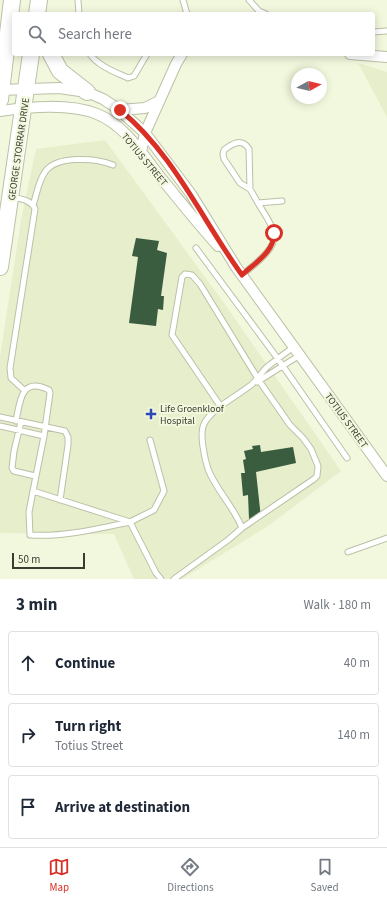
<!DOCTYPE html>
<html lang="en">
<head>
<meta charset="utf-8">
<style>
	body { margin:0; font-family:"Source Sans 3",sans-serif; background:#f6f6f7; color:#1f2937 }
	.compass { position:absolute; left:291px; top:68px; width:36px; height:36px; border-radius:50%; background:#fff; box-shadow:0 2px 10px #0003; rotate:82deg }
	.scale { position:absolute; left:12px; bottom:10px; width:73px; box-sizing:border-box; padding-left:4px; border:2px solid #393c31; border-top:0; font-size:11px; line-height:14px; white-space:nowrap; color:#393c31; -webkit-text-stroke:3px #f1f8dd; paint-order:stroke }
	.stop { position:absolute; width:12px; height:12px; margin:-9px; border:3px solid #d93025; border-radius:50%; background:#fff }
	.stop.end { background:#d93025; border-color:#fff; box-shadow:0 1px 4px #0008 }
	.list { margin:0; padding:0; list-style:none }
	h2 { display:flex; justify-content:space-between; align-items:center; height:52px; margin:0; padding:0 16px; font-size:17px }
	h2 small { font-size:13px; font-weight:400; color:#747a83 }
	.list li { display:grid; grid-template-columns:26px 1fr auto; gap:12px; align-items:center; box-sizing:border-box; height:64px; margin:0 8px 8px; padding:0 8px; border:1px solid #e0e1e3; border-radius:4px }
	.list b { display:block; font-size:15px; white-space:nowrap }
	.list p { margin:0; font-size:13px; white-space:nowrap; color:#747a83 }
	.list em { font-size:13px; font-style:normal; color:#747a83 }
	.icon { flex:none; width:22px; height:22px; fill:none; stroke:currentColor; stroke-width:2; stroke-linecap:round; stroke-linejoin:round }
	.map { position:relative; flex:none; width:387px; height:579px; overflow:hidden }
	.search { position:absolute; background:#fff; box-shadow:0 2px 10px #0003; left:12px; right:12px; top:12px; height:44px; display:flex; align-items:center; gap:10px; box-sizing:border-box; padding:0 14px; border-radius:4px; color:#747a83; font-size:15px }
	.sheet { height:268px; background:#fff }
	nav { display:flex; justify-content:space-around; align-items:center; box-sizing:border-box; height:56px; border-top:1px solid #e0e1e3; background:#fff; font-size:11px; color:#747a83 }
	nav a { display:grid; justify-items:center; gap:2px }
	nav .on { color:#d93025 }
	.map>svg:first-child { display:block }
</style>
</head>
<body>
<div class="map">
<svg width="387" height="579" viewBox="0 0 387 579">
	<rect width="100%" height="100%" fill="#f1f8dd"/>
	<!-- built -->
	<path fill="#e6eecc" d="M 358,63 L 387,72 L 387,117 Z
		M 105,140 L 224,303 L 341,471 L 268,526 L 182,579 L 134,579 L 114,534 L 0,533 L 0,357 L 21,220 L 36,149 Z"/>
	<!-- building -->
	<path fill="#3a5c3f" d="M 136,238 L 159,241 L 157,250 L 167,253 L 161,296 L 164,296 L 163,310 L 158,309 L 156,326 L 129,323 L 138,257 L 132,256 Z
		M 260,445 L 261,452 L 293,447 L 296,463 L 256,472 L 261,518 L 249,519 L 248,495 L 243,496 L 241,473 L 245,473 L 243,460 L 246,459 L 244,451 L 253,449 L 252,446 Z"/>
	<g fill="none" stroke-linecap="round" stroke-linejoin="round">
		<defs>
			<path id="lane" d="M 78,0 L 79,14
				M 183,0 L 187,14
				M 249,0 L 259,11 L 266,14
				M 373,32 L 387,31
				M 90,54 C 98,66 115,72 128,78 L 134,76 L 147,54
				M 250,189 L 249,149 C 242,138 233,143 224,150 L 223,154 L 224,159 L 240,183 L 250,189 L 258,203
				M 12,197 C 20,199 32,200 35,209 L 10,368 L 11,378 L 25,391
				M 33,205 C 37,194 38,182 45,172 C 56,155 96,158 113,165
				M 196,248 L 278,359 L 347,458
				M 242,275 C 252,266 277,249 274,234 C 273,225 263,212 258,203 L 282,201
				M 257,382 L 300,355
				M 221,407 L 172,335 L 182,277 L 185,274 L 192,275 L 200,284 L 260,382 L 290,425 L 303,438 L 311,449 L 318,466 L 317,476 L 314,479 L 242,528
				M 0,417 L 65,431 L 68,437 L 68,445 L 60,500
				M 16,421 C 20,401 21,376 49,390 L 50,393 L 44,436 L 33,491 L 130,522 L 154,510 L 164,491 L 150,440
				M 21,422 L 14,451 L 12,468 L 14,471 L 35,476
				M 0,426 L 44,436
				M 33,491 L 29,512 L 30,535 C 63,537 97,529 130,522 L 156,573 L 161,579
				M 348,552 L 387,538
				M 174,579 L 228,540 L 242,528 C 234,507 216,490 208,469 C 205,460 199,434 204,424 C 211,409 237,396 251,385 C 257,380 261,373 267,367 C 276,360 285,353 294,347"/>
			<path id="street" d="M 350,54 L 387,57
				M 0,90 L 59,88 L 87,92 L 103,99 L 117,108 L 145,133 L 191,194 L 236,267 L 387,476
				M 120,110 L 145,108 L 159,101
				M 0,111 C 30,107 69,103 97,114 C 125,125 143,155 161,178 C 180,201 198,224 218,246
				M 141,152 L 145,133 L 176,64 L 182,54"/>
			<path id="primary" d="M 37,14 L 39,0
				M 51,54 L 60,71 L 87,92
				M 0,100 L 12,0
				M 0,267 L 31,54"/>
		</defs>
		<!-- lane casing -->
		<use href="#lane" stroke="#bac1a7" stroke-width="7"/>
		<!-- street casing -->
		<use href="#street" stroke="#bac1a7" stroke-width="12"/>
		<!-- primary casing -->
		<use href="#primary" stroke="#bac1a7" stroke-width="18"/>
		<!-- lane -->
		<use href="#lane" stroke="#fff" stroke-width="5"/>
		<!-- street -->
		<use href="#street" stroke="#fff" stroke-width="10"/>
		<!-- primary -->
		<use href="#primary" stroke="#fff" stroke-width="16"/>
	</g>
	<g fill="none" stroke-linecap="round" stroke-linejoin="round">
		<!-- route -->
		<path stroke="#d93025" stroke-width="5" d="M 120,110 C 174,154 202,220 242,275 C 255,263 275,251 274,233"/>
	</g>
	<!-- markers -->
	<path fill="#2d47b8" stroke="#f1f8dd" stroke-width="1.5" d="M149 408h4v4h4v4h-4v4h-4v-4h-4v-4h4z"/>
	<g text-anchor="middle" stroke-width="4" stroke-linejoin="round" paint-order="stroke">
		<!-- street labels -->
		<g font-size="10" fill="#393c31" stroke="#f1f8dd">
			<text transform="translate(18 149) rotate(-82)" y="4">GEORGE STORRAR DRIVE</text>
			<text transform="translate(145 159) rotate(50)" y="4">TOTIUS STREET</text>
			<text transform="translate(347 420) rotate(54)" y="4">TOTIUS STREET</text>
		</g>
		<!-- poi labels -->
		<g font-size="10" fill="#393c31" stroke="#f1f8dd" text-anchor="start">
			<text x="160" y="412">Life Groenkloof<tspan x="160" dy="12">Hospital</tspan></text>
		</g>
	</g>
</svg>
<svg class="compass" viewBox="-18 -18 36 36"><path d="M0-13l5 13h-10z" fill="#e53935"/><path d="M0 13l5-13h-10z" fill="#747a83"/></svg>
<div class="scale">50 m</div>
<div class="stop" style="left:274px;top:233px"></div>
<div class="stop end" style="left:120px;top:110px"></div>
<div class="search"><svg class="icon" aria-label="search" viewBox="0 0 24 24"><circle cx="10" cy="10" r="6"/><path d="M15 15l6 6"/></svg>Search here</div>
</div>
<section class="sheet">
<h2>3 min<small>Walk · 180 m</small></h2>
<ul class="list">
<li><svg class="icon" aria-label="ahead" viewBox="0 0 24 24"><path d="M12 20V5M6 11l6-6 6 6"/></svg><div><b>Continue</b></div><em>40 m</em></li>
<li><svg class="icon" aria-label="right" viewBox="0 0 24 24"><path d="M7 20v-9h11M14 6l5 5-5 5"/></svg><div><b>Turn right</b><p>Totius Street</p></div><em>140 m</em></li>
<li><svg class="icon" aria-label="arrive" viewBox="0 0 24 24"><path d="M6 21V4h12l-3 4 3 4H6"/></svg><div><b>Arrive at destination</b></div></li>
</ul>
</section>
<nav>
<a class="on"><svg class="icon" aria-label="map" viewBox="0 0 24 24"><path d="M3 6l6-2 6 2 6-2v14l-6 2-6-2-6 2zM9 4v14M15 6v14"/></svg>Map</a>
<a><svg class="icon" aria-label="directions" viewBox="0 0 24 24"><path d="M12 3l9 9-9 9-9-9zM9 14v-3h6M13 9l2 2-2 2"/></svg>Directions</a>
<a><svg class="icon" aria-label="saved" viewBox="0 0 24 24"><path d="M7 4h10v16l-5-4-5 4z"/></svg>Saved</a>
</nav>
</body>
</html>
